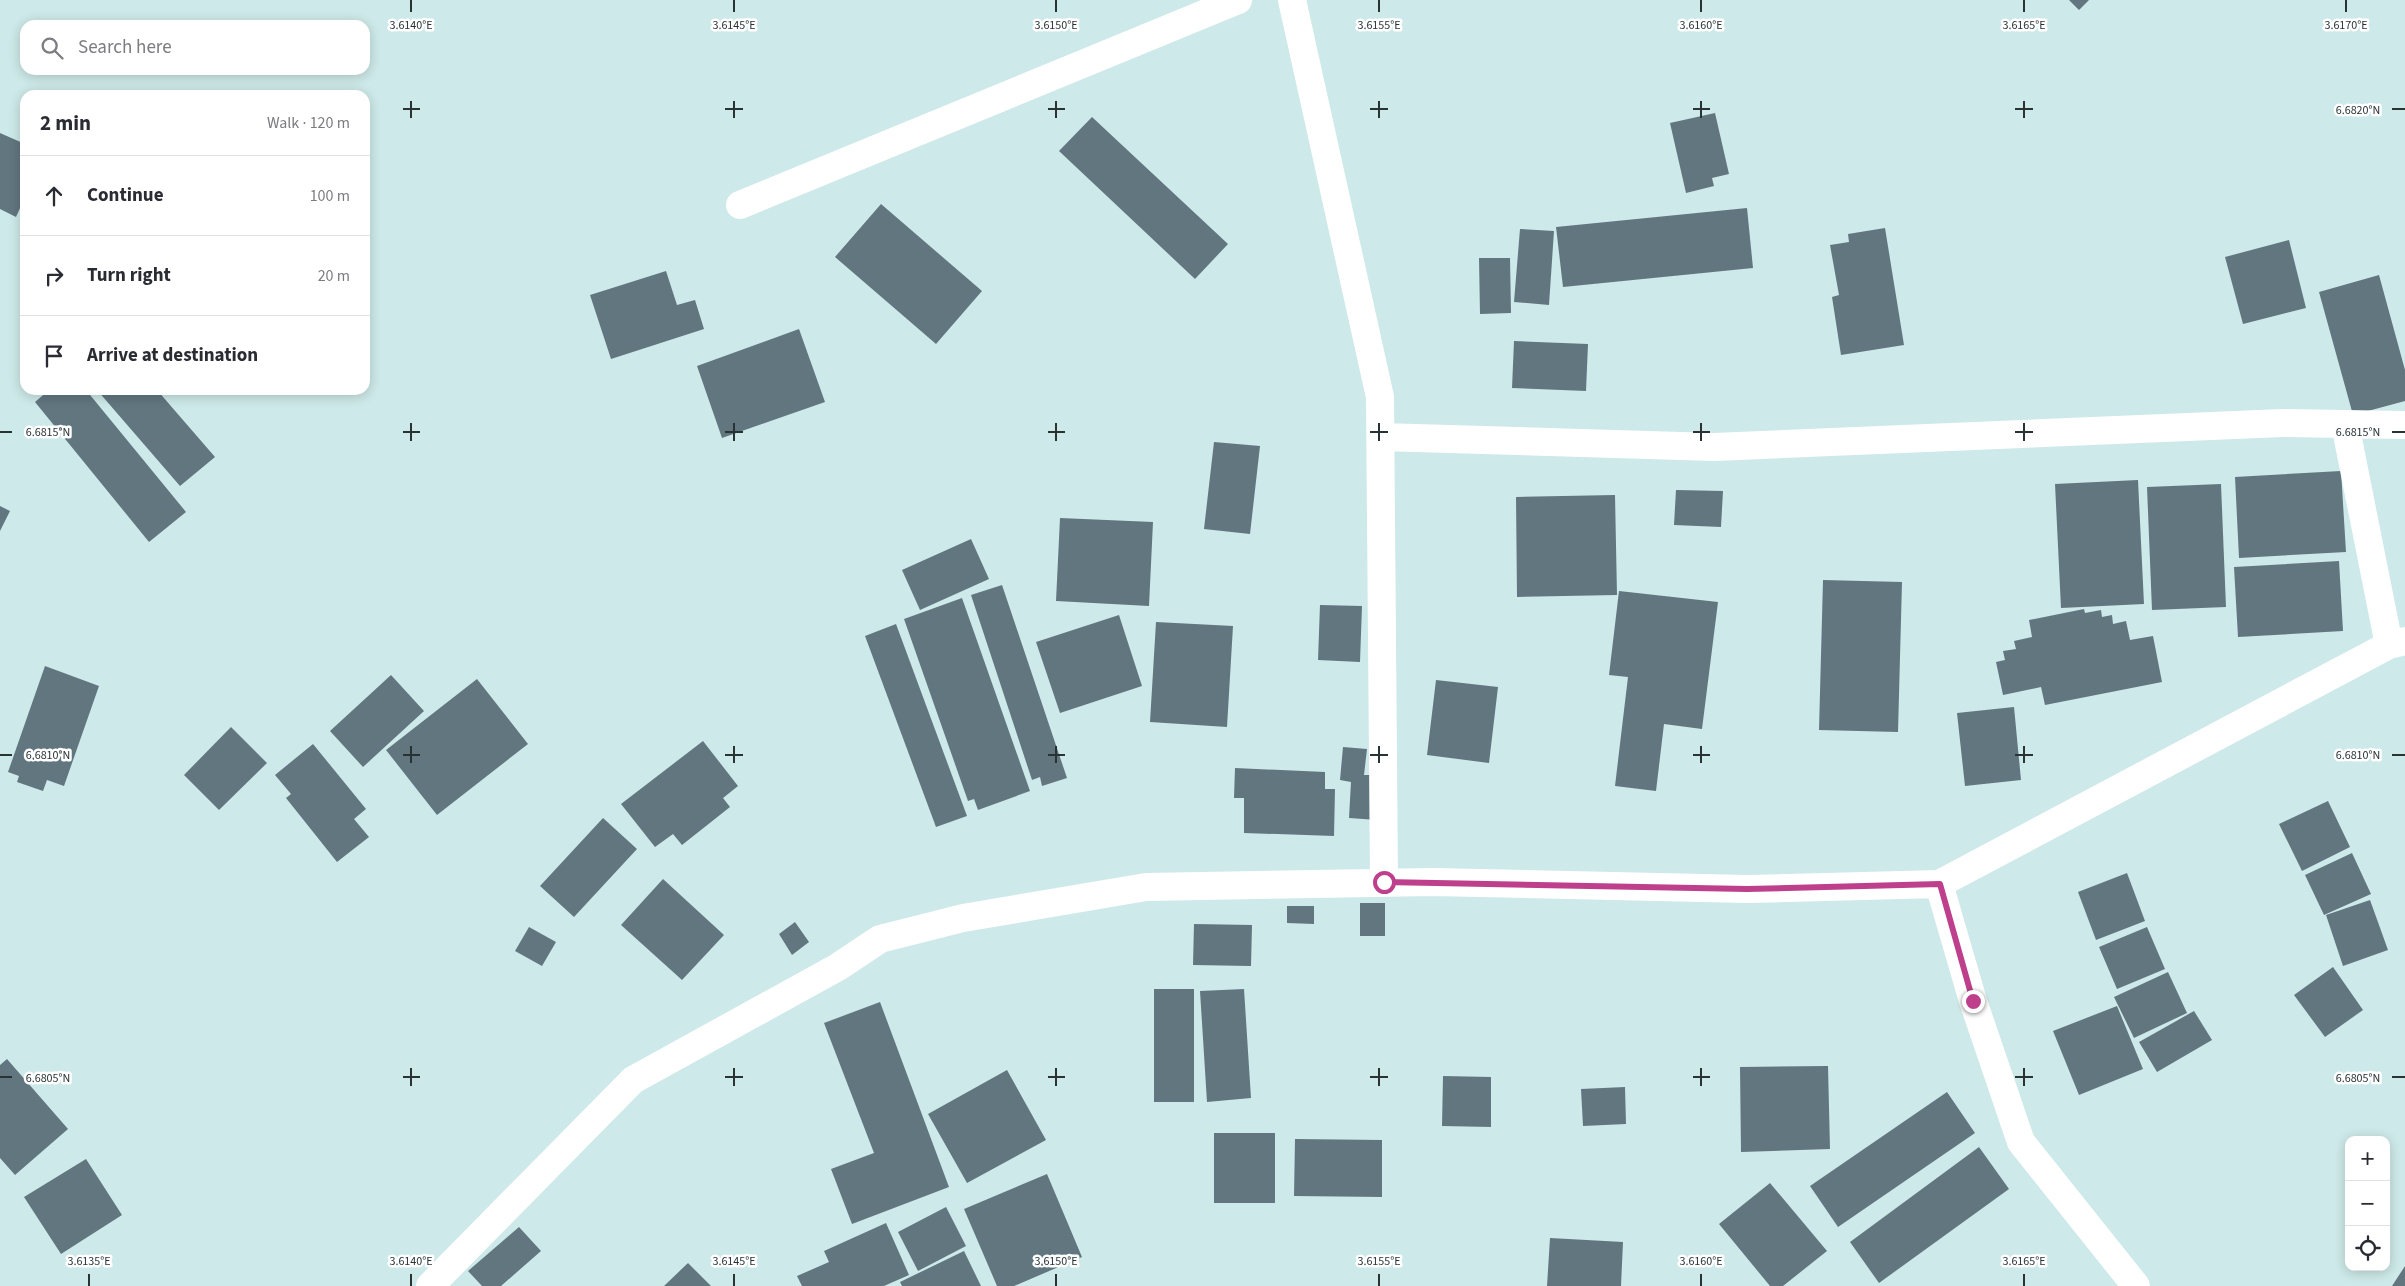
<!DOCTYPE html>
<html lang="en">
<head>
<meta charset="utf-8">
<style>
	body { margin:0; font-family:"Source Sans 3",sans-serif; background:#f2f2f3; color:#2b2b33 }
	.controls { position:absolute; right:15px; bottom:15px; display:grid; overflow:hidden; border-radius:10px; box-shadow:0 2px 12px #0003 }
	.controls button { width:45px; height:45px; display:grid; place-items:center; padding:0; border:0; border-bottom:1px solid #e1e1e2; background:#fff; color:#2b2b33; font:25px sans-serif }
	.stop { position:absolute; width:15px; height:15px; margin:-11px; border:4px solid #be408d; border-radius:50%; background:#fff }
	.stop.end { background:#be408d; border-color:#fff; box-shadow:0 1px 5px #0008 }
	.list { margin:0; padding:0; list-style:none }
	h2 { display:flex; justify-content:space-between; align-items:center; height:65px; margin:0; padding:0 20px; font-size:21px }
	h2 small { font-size:16px; font-weight:400; color:#7c7c81 }
	.list li { display:grid; grid-template-columns:32px 1fr auto; gap:15px; align-items:center; box-sizing:border-box; height:80px; padding:0 20px; border-top:1px solid #e1e1e2 }
	.list b { display:block; font-size:19px; white-space:nowrap }
	.list em { font-size:16px; font-style:normal; color:#7c7c81 }
	.icon { flex:none; width:28px; height:28px; fill:none; stroke:currentColor; stroke-width:2; stroke-linecap:round; stroke-linejoin:round }
	.map { position:relative; flex:none; width:2405px; height:1286px; overflow:hidden }
	.search { position:absolute; background:#fff; box-shadow:0 2px 12px #0003; left:20px; top:20px; width:350px; height:55px; display:flex; align-items:center; gap:12px; box-sizing:border-box; padding:0 18px; border-radius:15px; color:#7c7c81; font-size:19px }
	.panel { position:absolute; background:#fff; box-shadow:0 2px 12px #0003; left:20px; top:90px; width:350px; height:305px; border-radius:15px }
	.map>svg:first-child { display:block }
</style>
</head>
<body>
<div class="map">
<svg width="2405" height="1286" viewBox="0 0 2405 1286">
	<rect width="100%" height="100%" fill="#cee9e9"/>
	<!-- building -->
	<path fill="#627680" d="M 2069,0 L 2089,0 L 2079,10 Z
		M 1715,113 L 1729,174 L 1712,178 L 1714,186 L 1686,193 L 1670,123 Z
		M 1092,117 L 1228,244 L 1195,279 L 1059,151 Z
		M 0,133 L 25,144 L 25,197 L 16,217 L 0,209 Z
		M 881,204 L 982,291 L 936,344 L 835,257 Z
		M 1747,208 L 1753,268 L 1563,287 L 1556,227 Z
		M 1885,228 L 1904,345 L 1841,355 L 1832,297 L 1839,295 L 1830,245 L 1849,242 L 1848,234 Z
		M 1520,229 L 1554,231 L 1549,305 L 1514,302 Z
		M 2289,240 L 2306,308 L 2243,324 L 2225,257 Z
		M 1479,258 L 1510,258 L 1511,313 L 1480,314 Z
		M 666,271 L 677,305 L 695,300 L 704,329 L 611,359 L 590,295 Z
		M 2379,275 L 2405,370 L 2405,401 L 2353,415 L 2319,292 Z
		M 799,329 L 825,402 L 722,438 L 697,366 Z
		M 1514,341 L 1588,344 L 1586,391 L 1512,388 Z
		M 49,390 L 86,390 L 186,512 L 149,542 L 35,402 Z
		M 97,390 L 157,390 L 215,457 L 180,486 Z
		M 1214,442 L 1260,446 L 1250,534 L 1204,529 Z
		M 2341,471 L 2346,552 L 2239,558 L 2235,477 Z
		M 2138,480 L 2144,604 L 2061,608 L 2055,484 Z
		M 2221,484 L 2226,607 L 2152,610 L 2147,487 Z
		M 1676,490 L 1723,491 L 1721,527 L 1674,525 Z
		M 1615,495 L 1617,595 L 1517,597 L 1516,497 Z
		M 0,506 L 10,511 L 0,531 Z
		M 1060,518 L 1153,522 L 1149,606 L 1056,601 Z
		M 971,539 L 989,579 L 920,610 L 902,570 Z
		M 2339,561 L 2343,631 L 2238,637 L 2234,567 Z
		M 1823,580 L 1902,582 L 1898,732 L 1819,730 Z
		M 1002,585 L 1067,778 L 1042,786 L 1040,777 L 1032,780 L 971,595 Z
		M 1619,591 L 1718,602 L 1702,729 L 1664,724 L 1656,791 L 1615,786 L 1628,677 L 1609,675 Z
		M 962,598 L 1030,791 L 978,810 L 974,799 L 968,801 L 904,619 Z
		M 1320,605 L 1362,606 L 1360,662 L 1318,660 Z
		M 2084,609 L 2085,613 L 2101,610 L 2102,617 L 2112,615 L 2113,624 L 2126,621 L 2130,640 L 2153,636 L 2162,682 L 2045,705 L 2041,687 L 2003,695 L 1996,662 L 2005,660 L 2003,651 L 2016,649 L 2014,641 L 2032,637 L 2029,620 Z
		M 1119,615 L 1142,686 L 1060,713 L 1036,642 Z
		M 1156,622 L 1233,626 L 1227,727 L 1150,722 Z
		M 896,624 L 967,816 L 936,827 L 865,636 Z
		M 45,666 L 99,686 L 64,786 L 47,780 L 43,791 L 17,782 L 19,776 L 8,772 Z
		M 391,675 L 424,711 L 363,767 L 330,731 Z
		M 477,679 L 528,744 L 437,815 L 386,750 Z
		M 1436,680 L 1498,687 L 1489,763 L 1427,755 Z
		M 2014,707 L 2021,780 L 1965,786 L 1957,713 Z
		M 231,727 L 267,763 L 219,810 L 184,775 Z
		M 703,741 L 738,786 L 723,798 L 730,807 L 682,845 L 673,834 L 655,847 L 621,804 Z
		M 313,744 L 366,809 L 354,819 L 369,837 L 337,862 L 286,798 L 291,794 L 275,775 Z
		M 1343,747 L 1367,749 L 1364,775 L 1379,775 L 1377,820 L 1349,818 L 1351,782 L 1340,780 Z
		M 1235,768 L 1325,772 L 1325,789 L 1335,789 L 1334,836 L 1244,833 L 1244,798 L 1234,798 Z
		M 2328,801 L 2350,847 L 2302,871 L 2279,824 Z
		M 603,818 L 637,849 L 574,917 L 540,886 Z
		M 2352,853 L 2371,894 L 2324,915 L 2305,875 Z
		M 2127,873 L 2145,921 L 2096,940 L 2078,892 Z
		M 663,879 L 724,935 L 682,980 L 621,925 Z
		M 2370,900 L 2388,950 L 2343,966 L 2326,915 Z
		M 1360,903 L 1385,903 L 1385,936 L 1360,936 Z
		M 1287,906 L 1314,906 L 1314,924 L 1287,923 Z
		M 795,922 L 809,942 L 792,955 L 779,934 Z
		M 1194,924 L 1252,925 L 1251,966 L 1193,965 Z
		M 529,927 L 556,942 L 542,966 L 515,951 Z
		M 2147,927 L 2165,969 L 2117,989 L 2099,947 Z
		M 2333,967 L 2363,1010 L 2325,1037 L 2294,995 Z
		M 2168,972 L 2187,1013 L 2134,1038 L 2114,997 Z
		M 1154,989 L 1194,989 L 1194,1102 L 1154,1102 Z
		M 1244,989 L 1251,1098 L 1207,1102 L 1200,991 Z
		M 880,1002 L 949,1187 L 852,1224 L 831,1169 L 874,1153 L 824,1023 Z
		M 2117,1006 L 2143,1069 L 2079,1095 L 2053,1031 Z
		M 2194,1011 L 2212,1040 L 2157,1072 L 2139,1042 Z
		M 7,1059 L 68,1129 L 15,1175 L 0,1158 L 0,1065 Z
		M 1828,1066 L 1830,1149 L 1741,1152 L 1740,1067 Z
		M 1007,1070 L 1046,1140 L 967,1183 L 928,1114 Z
		M 1443,1076 L 1491,1077 L 1491,1127 L 1442,1126 Z
		M 1625,1087 L 1626,1124 L 1583,1126 L 1581,1089 Z
		M 1947,1092 L 1975,1133 L 1838,1227 L 1810,1186 Z
		M 1214,1133 L 1275,1133 L 1275,1203 L 1214,1203 Z
		M 1295,1139 L 1382,1140 L 1382,1197 L 1294,1196 Z
		M 1979,1147 L 2009,1189 L 1879,1283 L 1850,1242 Z
		M 86,1159 L 122,1215 L 61,1254 L 24,1197 Z
		M 1047,1174 L 1082,1257 L 1014,1286 L 997,1286 L 964,1209 Z
		M 1770,1183 L 1827,1251 L 1783,1286 L 1770,1286 L 1719,1224 Z
		M 946,1207 L 966,1246 L 918,1271 L 898,1232 Z
		M 886,1223 L 909,1275 L 884,1286 L 802,1286 L 797,1276 L 829,1262 L 824,1251 Z
		M 519,1227 L 541,1251 L 501,1286 L 482,1286 L 468,1271 Z
		M 1550,1238 L 1623,1242 L 1621,1286 L 1547,1286 Z
		M 964,1251 L 981,1286 L 902,1286 L 900,1282 Z
		M 688,1263 L 711,1286 L 664,1286 Z
		M 2405,1266 L 2405,1286 L 2392,1286 Z"/>
	<g fill="none" stroke-linecap="round" stroke-linejoin="round">
		<!-- minor -->
		<path stroke="#fff" stroke-width="28" d="M 1292,0 L 1380,397 L 1384,882
			M 740,205 L 1238,0
			M 2345,424 L 2389,645
			M 1381,437 L 1714,447 L 2283,423 L 2405,425
			M 1939,884 L 1973,1001 L 2021,1142 L 2136,1286
			M 430,1286 L 633,1080 L 838,967 L 880,939 L 963,918 L 1146,887 L 1432,882 L 1747,889 L 1939,884 L 2389,645 L 2405,641"/>
	</g>
	<g fill="none" stroke-linecap="round" stroke-linejoin="round">
		<!-- route -->
		<path stroke="#be408d" stroke-width="6" d="M 1384,882 L 1747,889 L 1940,884 L 1973,1001"/>
	</g>
	<!-- ticks -->
	<path fill="none" stroke="#293334" stroke-width="2" d="M 411,0 L 411,12M 734,0 L 734,12M 1056,0 L 1056,12M 1379,0 L 1379,12M 1701,0 L 1701,12M 2024,0 L 2024,12M 2346,0 L 2346,12M 411,101 L 411,118M 734,101 L 734,118M 1056,101 L 1056,118M 1379,101 L 1379,118M 1701,101 L 1701,118M 2024,101 L 2024,118M 403,109 L 420,109M 725,109 L 743,109M 1048,109 L 1065,109M 1370,109 L 1388,109M 1693,109 L 1710,109M 2015,109 L 2033,109M 2392,109 L 2405,109M 411,423 L 411,441M 734,423 L 734,441M 1056,423 L 1056,441M 1379,423 L 1379,441M 1701,423 L 1701,441M 2024,423 L 2024,441M 0,432 L 12,432M 403,432 L 420,432M 725,432 L 743,432M 1048,432 L 1065,432M 1370,432 L 1388,432M 1693,432 L 1710,432M 2015,432 L 2033,432M 2392,432 L 2405,432M 411,746 L 411,763M 734,746 L 734,763M 1056,746 L 1056,763M 1379,746 L 1379,763M 1701,746 L 1701,763M 2024,746 L 2024,763M 0,755 L 12,755M 403,755 L 420,755M 725,755 L 743,755M 1048,755 L 1065,755M 1370,755 L 1388,755M 1693,755 L 1710,755M 2015,755 L 2033,755M 2392,755 L 2405,755M 411,1068 L 411,1086M 734,1068 L 734,1086M 1056,1068 L 1056,1086M 1379,1068 L 1379,1086M 1701,1068 L 1701,1086M 2024,1068 L 2024,1086M 0,1077 L 12,1077M 403,1077 L 420,1077M 725,1077 L 743,1077M 1048,1077 L 1065,1077M 1370,1077 L 1388,1077M 1693,1077 L 1710,1077M 2015,1077 L 2033,1077M 2392,1077 L 2405,1077M 89,1274 L 89,1286M 411,1274 L 411,1286M 734,1274 L 734,1286M 1056,1274 L 1056,1286M 1379,1274 L 1379,1286M 1701,1274 L 1701,1286M 2024,1274 L 2024,1286"/>
	<g font-size="12" text-anchor="middle" fill="#293334" stroke="#fff" stroke-width="5" stroke-linejoin="round" paint-order="stroke">
		<text x="411" y="29">3.6140°E</text>
		<text x="734" y="29">3.6145°E</text>
		<text x="1056" y="29">3.6150°E</text>
		<text x="1379" y="29">3.6155°E</text>
		<text x="1701" y="29">3.6160°E</text>
		<text x="2024" y="29">3.6165°E</text>
		<text x="2346" y="29">3.6170°E</text>
		<text x="2358" y="114">6.6820°N</text>
		<text x="48" y="436">6.6815°N</text>
		<text x="2358" y="436">6.6815°N</text>
		<text x="48" y="759">6.6810°N</text>
		<text x="2358" y="759">6.6810°N</text>
		<text x="48" y="1082">6.6805°N</text>
		<text x="2358" y="1082">6.6805°N</text>
		<text x="89" y="1265">3.6135°E</text>
		<text x="411" y="1265">3.6140°E</text>
		<text x="734" y="1265">3.6145°E</text>
		<text x="1056" y="1265">3.6150°E</text>
		<text x="1379" y="1265">3.6155°E</text>
		<text x="1701" y="1265">3.6160°E</text>
		<text x="2024" y="1265">3.6165°E</text>
	</g>
</svg>
<div class="controls">
<button>+</button>
<button>−</button>
<button><svg class="icon" aria-label="locate" viewBox="0 0 24 24"><circle cx="12" cy="12" r="6"/><path d="M12 2v4M12 18v4M2 12h4M18 12h4"/></svg></button>
</div>
<div class="stop" style="left:1384px;top:882px"></div>
<div class="stop end" style="left:1973px;top:1001px"></div>
<div class="search"><svg class="icon" aria-label="search" viewBox="0 0 24 24"><circle cx="10" cy="10" r="6"/><path d="M15 15l6 6"/></svg>Search here</div>
<section class="panel">
<h2>2 min<small>Walk · 120 m</small></h2>
<ul class="list">
<li><svg class="icon" aria-label="ahead" viewBox="0 0 24 24"><path d="M12 20V5M6 11l6-6 6 6"/></svg><div><b>Continue</b></div><em>100 m</em></li>
<li><svg class="icon" aria-label="right" viewBox="0 0 24 24"><path d="M7 20v-9h11M14 6l5 5-5 5"/></svg><div><b>Turn right</b></div><em>20 m</em></li>
<li><svg class="icon" aria-label="arrive" viewBox="0 0 24 24"><path d="M6 21V4h12l-3 4 3 4H6"/></svg><div><b>Arrive at destination</b></div></li>
</ul>
</section>
</div>
</body>
</html>
